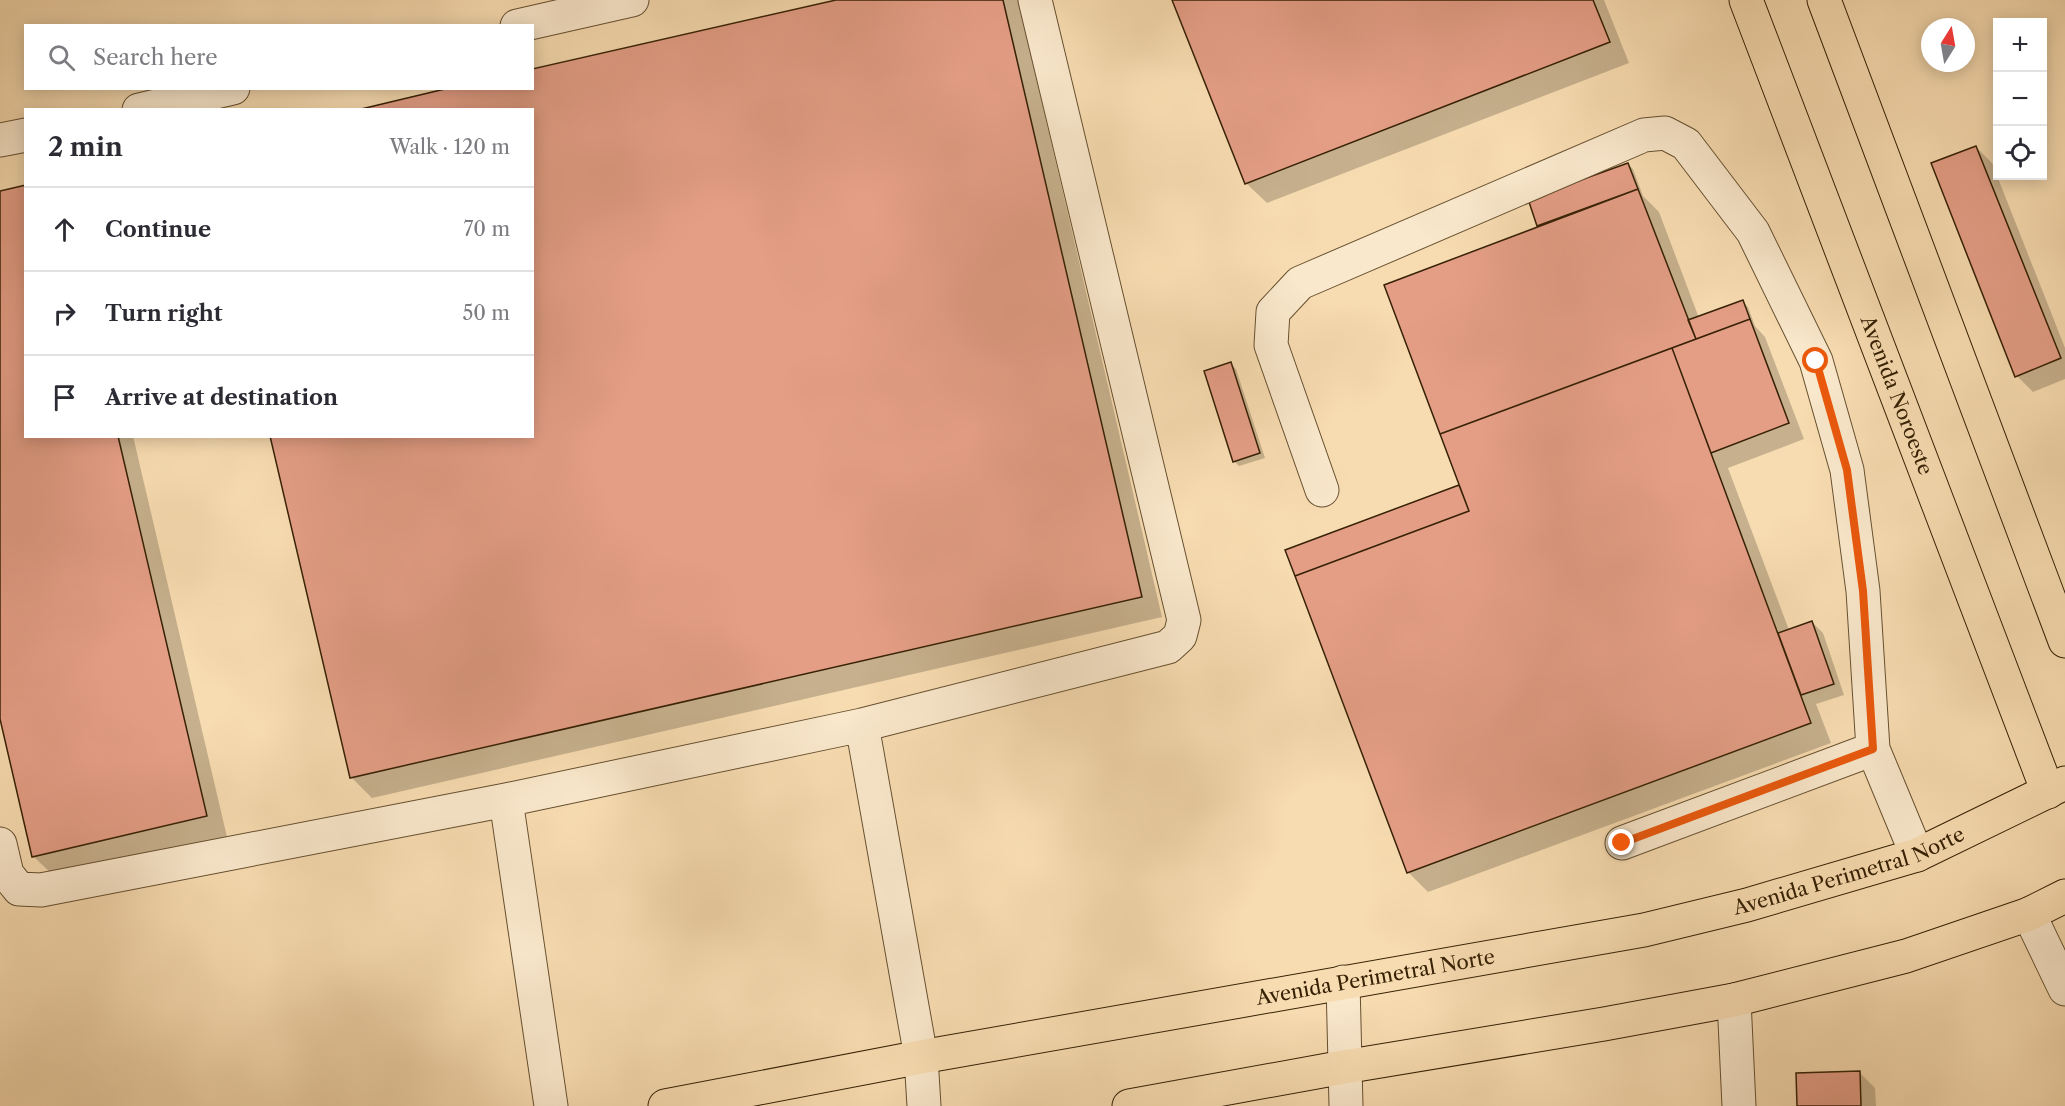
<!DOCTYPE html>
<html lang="en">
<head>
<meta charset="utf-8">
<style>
	body { margin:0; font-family:"Libre Caslon Text",serif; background:#f7f7f7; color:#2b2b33 }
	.controls { position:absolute; right:18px; top:18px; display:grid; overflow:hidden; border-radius:0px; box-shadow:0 3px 15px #0003 }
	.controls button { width:54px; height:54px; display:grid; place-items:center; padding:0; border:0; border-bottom:2px solid #e1e1e2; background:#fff; color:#2b2b33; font:30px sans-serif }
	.compass { position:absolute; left:1921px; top:18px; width:54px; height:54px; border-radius:50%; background:#fff; box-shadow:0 3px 15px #0003; rotate:11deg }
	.stop { position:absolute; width:18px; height:18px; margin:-14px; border:4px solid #ea580c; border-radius:50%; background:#fff }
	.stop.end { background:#ea580c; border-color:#fff; box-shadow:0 2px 6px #0008 }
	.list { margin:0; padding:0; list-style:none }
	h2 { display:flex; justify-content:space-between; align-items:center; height:78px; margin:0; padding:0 24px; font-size:26px }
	h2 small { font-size:20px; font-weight:400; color:#7c7c81 }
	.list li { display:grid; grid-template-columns:39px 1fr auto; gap:18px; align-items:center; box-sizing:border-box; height:84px; padding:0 24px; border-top:2px solid #e1e1e2 }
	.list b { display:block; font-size:22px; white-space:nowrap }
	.list em { font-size:20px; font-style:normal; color:#7c7c81 }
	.icon { flex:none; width:33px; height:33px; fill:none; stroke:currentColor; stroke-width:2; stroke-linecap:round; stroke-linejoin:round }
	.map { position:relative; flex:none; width:2065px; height:1106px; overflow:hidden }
	.search { position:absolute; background:#fff; box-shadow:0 3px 15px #0003; left:24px; top:24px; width:510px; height:66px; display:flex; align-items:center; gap:15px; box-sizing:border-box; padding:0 21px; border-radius:0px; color:#7c7c81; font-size:22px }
	.panel { position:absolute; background:#fff; box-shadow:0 3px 15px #0003; left:24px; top:108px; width:510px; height:330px; border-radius:0px }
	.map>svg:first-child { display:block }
</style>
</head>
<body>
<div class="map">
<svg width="2065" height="1106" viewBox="0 0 2065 1106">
	<rect width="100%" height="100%" fill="#f8dcb1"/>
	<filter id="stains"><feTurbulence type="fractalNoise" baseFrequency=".00333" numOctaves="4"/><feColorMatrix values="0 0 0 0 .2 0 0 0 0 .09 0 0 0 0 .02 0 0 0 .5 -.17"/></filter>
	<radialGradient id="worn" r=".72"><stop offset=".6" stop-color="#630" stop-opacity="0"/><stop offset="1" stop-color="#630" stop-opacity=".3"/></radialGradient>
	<!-- shadow -->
	<path fill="#0003" d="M 843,0 L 1018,0 L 1162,617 L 372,798 L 351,777 L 532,436 L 532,88 Z
		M 1174,0 L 1604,0 L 1629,63 L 1267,203 L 1246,183 Z
		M 1976,147 L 1992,163 L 2065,348 L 2065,379 L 2033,392 L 2017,376 Z
		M 1628,164 L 1633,169 L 1643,196 L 1659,212 L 1699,318 L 1743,302 L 1748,307 L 1755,326 L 1765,337 L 1804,439 L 1728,468 L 1789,630 L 1812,622 L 1823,633 L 1844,695 L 1816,704 L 1831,743 L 1428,892 L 1408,872 L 1458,487 L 1463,492 L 1386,286 L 1541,228 L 1539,225 Z
		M 0,193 L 26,436 L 133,436 L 227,837 L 54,876 L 33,856 L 0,713 Z
		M 1231,364 L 1236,369 L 1265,458 L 1239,466 L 1234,461 Z
		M 1859,1072 L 1875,1088 L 1876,1106 L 1799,1106 Z"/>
	<!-- building -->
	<path fill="#e49e86" stroke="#362105" stroke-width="1.5" d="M 836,0 L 1003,0 L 1142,597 L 350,778 L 270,436 L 532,436 L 532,110 L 357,110 L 449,88 L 532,88 L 532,69 Z
		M 1172,0 L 1593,0 L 1610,42 L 1245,184 Z
		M 1976,146 L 2061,358 L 2015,377 L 1931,163 Z
		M 1628,163 L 1638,189 L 1537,226 L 1528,199 Z
		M 26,185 L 26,436 L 118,436 L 207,816 L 32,857 L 0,719 L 0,191 Z
		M 1638,189 L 1696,339 L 1440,434 L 1384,285 Z
		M 1743,300 L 1750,319 L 1696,339 L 1688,320 Z
		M 1750,319 L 1789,423 L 1711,453 L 1672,348 Z
		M 1672,348 L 1811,723 L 1407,873 L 1295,576 L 1469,511 L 1440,434 Z
		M 1231,362 L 1260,453 L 1233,462 L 1204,371 Z
		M 1459,485 L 1469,511 L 1295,576 L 1285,550 Z
		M 1812,621 L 1834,684 L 1801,695 L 1778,633 Z
		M 1860,1071 L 1861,1106 L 1797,1106 L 1796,1073 Z"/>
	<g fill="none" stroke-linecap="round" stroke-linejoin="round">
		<defs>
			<path id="minor" d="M 517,26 L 632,0
				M 139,110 L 233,88
				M 0,140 L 26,135
				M 1322,490 L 1271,345 L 1273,312 L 1300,283 L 1644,135 L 1665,133 L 1686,144 L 1753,232 L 1816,361 L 1847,470 L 1863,591 L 1873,749
				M 862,725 L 921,1057 L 924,1106
				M 506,800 L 551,1106
				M 1622,843 L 1873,749 L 1917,855
				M 0,844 L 7,874 L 19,889 L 41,890 L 506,800 L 862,725 L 1168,647 L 1180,636 L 1184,620 L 1035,0
				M 2029,914 L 2065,989
				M 1343,982 L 1346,1106
				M 1734,1000 L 1739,1106"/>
			<g id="major">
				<path id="s1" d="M 1746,0 L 2048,792"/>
				<path d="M 1824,0 L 2065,641"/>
			</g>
			<g id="highway">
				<path id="s2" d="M 665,1106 L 921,1057 L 1644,930 L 1747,905 L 1917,855 L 2065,783"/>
				<path d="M 1129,1106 L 1344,1067 L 1604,1024 L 1734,1000 L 1906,956 L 2029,914 L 2065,896"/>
			</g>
		</defs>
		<!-- minor casing -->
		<use href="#minor" stroke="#665030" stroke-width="35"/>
		<!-- major casing -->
		<use href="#major" stroke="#362105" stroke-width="35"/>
		<!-- highway casing -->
		<use href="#highway" stroke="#362105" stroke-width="35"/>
		<!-- minor -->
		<use href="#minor" stroke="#fae8cc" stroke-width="33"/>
		<!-- major -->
		<use href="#major" stroke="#f8dcb1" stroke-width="33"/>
		<!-- highway -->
		<use href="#highway" stroke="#f8dcb1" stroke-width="33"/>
	</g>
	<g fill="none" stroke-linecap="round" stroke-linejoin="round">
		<!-- route -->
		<path stroke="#ea580c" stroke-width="8" d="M 1622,843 L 1873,749 L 1863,591 L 1847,470 L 1816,361"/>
	</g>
	<g text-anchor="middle" stroke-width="6" stroke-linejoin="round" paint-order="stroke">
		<!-- street labels -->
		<g font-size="20" fill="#362105" stroke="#fae8cc">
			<text dy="7" stroke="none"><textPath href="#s1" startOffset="423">Avenida Noroeste</textPath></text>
			<text dy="7" stroke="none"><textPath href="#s2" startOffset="1208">Avenida Perimetral Norte</textPath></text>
			<text dy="7" stroke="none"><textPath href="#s2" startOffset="722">Avenida Perimetral Norte</textPath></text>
		</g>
	</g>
	<rect width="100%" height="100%" filter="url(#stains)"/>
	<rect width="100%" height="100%" fill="url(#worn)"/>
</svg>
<div class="controls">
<button>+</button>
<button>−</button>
<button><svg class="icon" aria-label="locate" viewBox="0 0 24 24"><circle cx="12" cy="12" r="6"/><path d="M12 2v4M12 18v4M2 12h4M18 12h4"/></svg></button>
</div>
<svg class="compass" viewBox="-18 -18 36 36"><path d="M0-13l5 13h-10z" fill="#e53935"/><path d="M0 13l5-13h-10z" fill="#7c7c81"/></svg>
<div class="stop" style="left:1816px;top:361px"></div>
<div class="stop end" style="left:1622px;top:843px"></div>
<div class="search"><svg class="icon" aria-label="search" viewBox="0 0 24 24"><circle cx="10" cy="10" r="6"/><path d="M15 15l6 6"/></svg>Search here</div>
<section class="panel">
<h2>2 min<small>Walk · 120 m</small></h2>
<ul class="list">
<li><svg class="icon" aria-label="ahead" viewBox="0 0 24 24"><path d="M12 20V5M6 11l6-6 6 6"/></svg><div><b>Continue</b></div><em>70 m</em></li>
<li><svg class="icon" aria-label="right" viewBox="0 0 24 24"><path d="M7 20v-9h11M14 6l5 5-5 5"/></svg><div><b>Turn right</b></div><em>50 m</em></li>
<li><svg class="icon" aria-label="arrive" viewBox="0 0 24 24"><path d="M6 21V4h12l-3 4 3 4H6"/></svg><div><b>Arrive at destination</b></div></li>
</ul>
</section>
</div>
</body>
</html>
